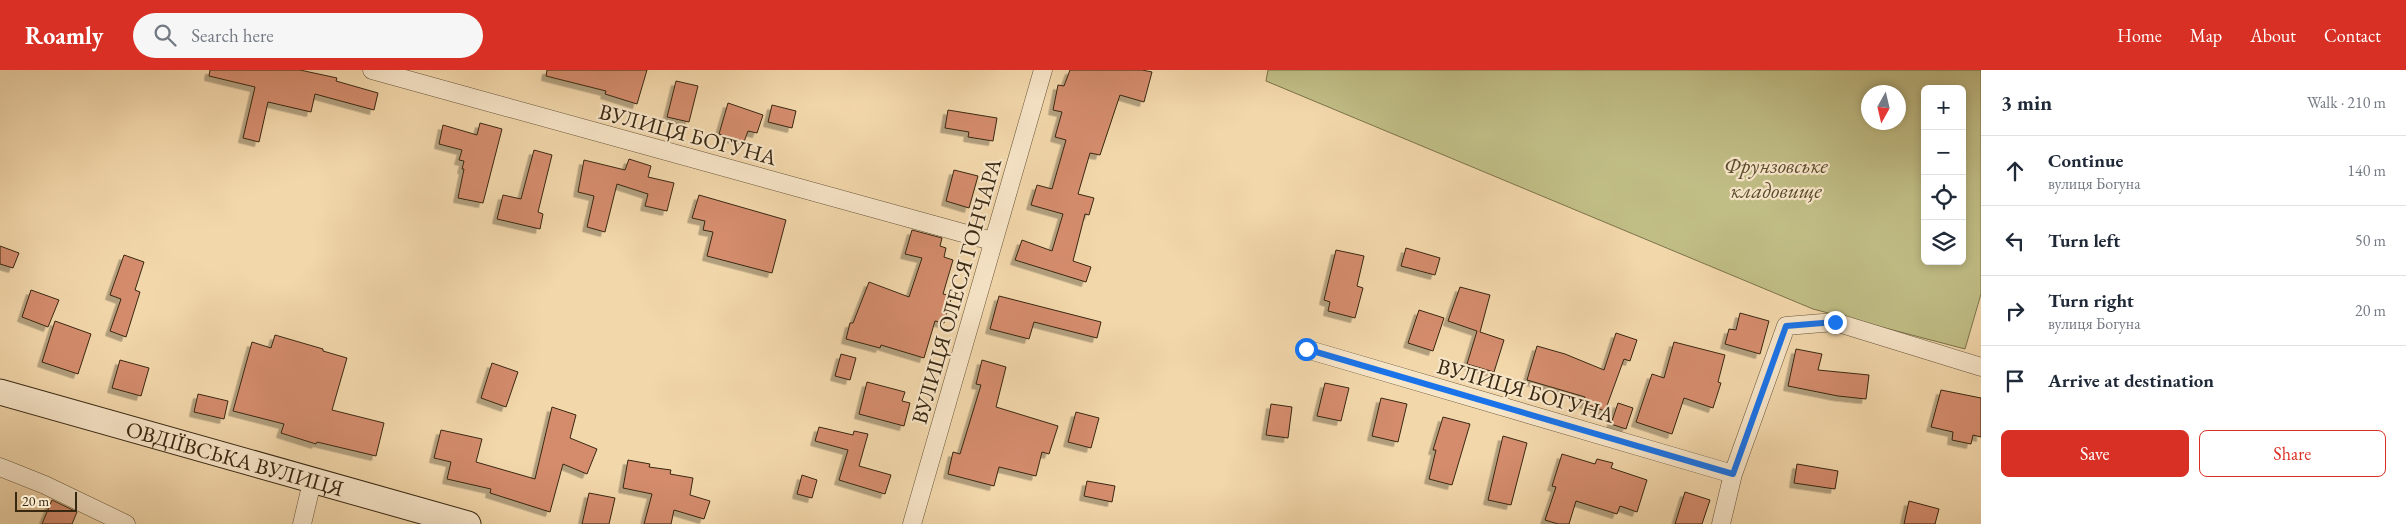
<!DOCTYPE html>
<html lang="en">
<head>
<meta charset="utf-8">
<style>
	body { margin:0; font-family:"EB Garamond",serif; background:#f6f6f7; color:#1f2937 }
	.controls { position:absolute; right:15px; top:15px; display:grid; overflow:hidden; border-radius:8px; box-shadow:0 2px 8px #0003 }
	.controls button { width:45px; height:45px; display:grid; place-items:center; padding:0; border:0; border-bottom:1px solid #e0e1e3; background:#fff; color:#1f2937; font:25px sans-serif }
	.compass { position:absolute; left:1861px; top:15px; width:45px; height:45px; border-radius:50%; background:#fff; box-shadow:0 2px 8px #0003; rotate:188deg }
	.scale { position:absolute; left:15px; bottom:12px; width:62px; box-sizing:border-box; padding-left:5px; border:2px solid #382711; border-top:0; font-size:14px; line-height:18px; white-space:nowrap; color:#382711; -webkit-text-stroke:4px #f7e5c8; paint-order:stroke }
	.stop { position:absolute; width:15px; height:15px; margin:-11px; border:4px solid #1a73e8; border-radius:50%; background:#fff }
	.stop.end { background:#1a73e8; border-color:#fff; box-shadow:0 1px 5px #0008 }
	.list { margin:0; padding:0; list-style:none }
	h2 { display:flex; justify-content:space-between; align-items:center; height:65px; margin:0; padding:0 20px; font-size:21px }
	h2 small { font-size:16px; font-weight:400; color:#747a83 }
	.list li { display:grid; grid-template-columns:32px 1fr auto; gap:15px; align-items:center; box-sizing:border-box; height:70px; padding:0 20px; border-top:1px solid #e0e1e3 }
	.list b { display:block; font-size:19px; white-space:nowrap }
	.list p { margin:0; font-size:16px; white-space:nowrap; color:#747a83 }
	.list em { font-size:16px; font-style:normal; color:#747a83 }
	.actions { display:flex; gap:10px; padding:15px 20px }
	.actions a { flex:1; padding:11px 0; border:1px solid #d93025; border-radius:8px; text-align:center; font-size:18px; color:#d93025 }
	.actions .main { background:#d93025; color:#fff }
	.icon { flex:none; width:28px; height:28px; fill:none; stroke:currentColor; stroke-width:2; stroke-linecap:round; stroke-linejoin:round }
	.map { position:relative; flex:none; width:1981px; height:454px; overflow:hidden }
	header { display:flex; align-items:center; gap:30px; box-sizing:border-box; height:70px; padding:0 25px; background:#d93025; color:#fff }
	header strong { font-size:24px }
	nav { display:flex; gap:28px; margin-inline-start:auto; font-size:18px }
	.search { width:350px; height:45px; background:#f6f6f7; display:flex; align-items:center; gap:12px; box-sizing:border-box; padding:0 18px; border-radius:28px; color:#747a83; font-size:19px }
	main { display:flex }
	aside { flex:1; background:#fff }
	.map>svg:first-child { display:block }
</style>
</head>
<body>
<header>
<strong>Roamly</strong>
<div class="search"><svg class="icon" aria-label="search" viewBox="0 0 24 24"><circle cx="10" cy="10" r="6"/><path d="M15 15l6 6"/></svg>Search here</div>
<nav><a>Home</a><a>Map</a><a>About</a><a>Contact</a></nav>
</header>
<main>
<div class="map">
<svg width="1981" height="454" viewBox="0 0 1981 454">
	<defs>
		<filter id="shadow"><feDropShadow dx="-4.5" dy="4.5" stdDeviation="0" flood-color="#0004"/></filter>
	</defs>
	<rect width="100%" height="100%" fill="#f2d7ab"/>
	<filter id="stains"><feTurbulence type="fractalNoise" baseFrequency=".004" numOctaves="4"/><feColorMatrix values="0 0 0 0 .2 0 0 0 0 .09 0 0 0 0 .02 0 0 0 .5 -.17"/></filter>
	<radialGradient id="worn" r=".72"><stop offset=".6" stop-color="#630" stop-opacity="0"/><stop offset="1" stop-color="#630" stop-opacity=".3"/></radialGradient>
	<!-- green -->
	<path fill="#c0bd85" stroke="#7c724b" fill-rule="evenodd" d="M 1268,0 L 1981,0 L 1981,224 L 1965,279 L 1813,239 L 1266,11 ZM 1925,19 L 1962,19 L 1962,191 L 1925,191 ZM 1868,22 L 1898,22 L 1898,52 L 1868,52 Z"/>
	<!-- building -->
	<path fill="#d48c6d" stroke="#382711" filter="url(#shadow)" d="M 210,0 L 300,0 L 337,8 L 336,11 L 378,23 L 374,40 L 315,24 L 311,42 L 268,32 L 259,72 L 243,68 L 255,17 L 209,6 Z
		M 547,0 L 647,0 L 637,34 L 605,24 L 606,21 L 546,6 Z
		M 1070,0 L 1142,0 L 1152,2 L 1144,32 L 1120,25 L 1100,85 L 1090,83 L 1078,124 L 1094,128 L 1089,145 L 1085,144 L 1073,191 L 1091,197 L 1086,212 L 1015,190 L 1022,170 L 1052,181 L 1063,144 L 1031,135 L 1037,115 L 1052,119 L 1066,70 L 1055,67 L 1062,42 L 1053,40 L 1058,15 L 1064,16 Z
		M 676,11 L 698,16 L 689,52 L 667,47 Z
		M 728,33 L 763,45 L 757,63 L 748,61 L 744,72 L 719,64 Z
		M 772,35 L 796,41 L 792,58 L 768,52 Z
		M 948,40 L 997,48 L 993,71 L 968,67 L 969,62 L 945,58 Z
		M 480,53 L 502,59 L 483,133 L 458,128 L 464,99 L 462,99 L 464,91 L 459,90 L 462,80 L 439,74 L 443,55 L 477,65 Z
		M 534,80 L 552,85 L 538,142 L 543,144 L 540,159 L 497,149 L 503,125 L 521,129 Z
		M 629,89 L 651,96 L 648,107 L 674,113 L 667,141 L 645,136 L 648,124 L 617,114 L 605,162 L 587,157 L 594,126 L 578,122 L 584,90 L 625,100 Z
		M 954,100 L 978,106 L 969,138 L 946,131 Z
		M 699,125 L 786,150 L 772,203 L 707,186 L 713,162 L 703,160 L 705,151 L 692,148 Z
		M 912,160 L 942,168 L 940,176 L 946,178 L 944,187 L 953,190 L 943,224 L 952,226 L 944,253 L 935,251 L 924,288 L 881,275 L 880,278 L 846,269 L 850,253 L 853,253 L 869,212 L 909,227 L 922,188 L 905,184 Z
		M 0,176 L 19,183 L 13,198 L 0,194 Z
		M 1406,178 L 1440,188 L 1435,205 L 1401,196 Z
		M 1336,180 L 1364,186 L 1357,216 L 1363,218 L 1355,248 L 1328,241 L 1330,232 L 1324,230 Z
		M 124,185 L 144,192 L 135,220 L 140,222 L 126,267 L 110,261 L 121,229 L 110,225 Z
		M 1460,217 L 1490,225 L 1480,262 L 1504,270 L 1494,302 L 1467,294 L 1477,261 L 1448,251 Z
		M 31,220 L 59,230 L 48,257 L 22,247 Z
		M 999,226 L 1101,252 L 1097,268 L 1034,252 L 1029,269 L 990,259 Z
		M 1419,240 L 1444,248 L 1433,281 L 1408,273 Z
		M 1740,243 L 1769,251 L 1760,284 L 1725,274 L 1729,259 L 1736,260 Z
		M 55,251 L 91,264 L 78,304 L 42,292 Z
		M 1616,263 L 1637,270 L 1630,291 L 1624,289 L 1605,341 L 1583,333 L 1585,327 L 1527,310 L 1537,276 L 1565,284 L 1604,300 Z
		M 275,265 L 323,279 L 323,281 L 347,288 L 332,340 L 384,353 L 376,386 L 317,372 L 316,374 L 281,363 L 284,354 L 233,341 L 252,272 L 271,278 Z
		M 1674,272 L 1725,285 L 1718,312 L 1721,313 L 1713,338 L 1684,328 L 1672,364 L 1636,352 L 1652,304 L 1664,308 Z
		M 1796,279 L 1822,284 L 1818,300 L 1869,305 L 1866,329 L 1838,326 L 1788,316 Z
		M 841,284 L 856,288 L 850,310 L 835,306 Z
		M 120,290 L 149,298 L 141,326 L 112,318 Z
		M 982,290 L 1006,297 L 996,337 L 1058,356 L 1049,384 L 1042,382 L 1036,406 L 999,397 L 994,416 L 948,404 L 953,382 L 960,384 L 981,315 L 976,314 Z
		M 492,293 L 518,302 L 506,337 L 481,328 Z
		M 867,312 L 905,322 L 902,331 L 910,333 L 904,356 L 859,344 Z
		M 1325,313 L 1349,318 L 1341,351 L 1317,346 Z
		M 1941,320 L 1981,328 L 1981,367 L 1973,365 L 1971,374 L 1952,370 L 1953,362 L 1931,357 Z
		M 198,324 L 228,331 L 224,349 L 194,342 Z
		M 1381,328 L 1407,334 L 1398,372 L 1372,366 Z
		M 1618,333 L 1633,338 L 1626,359 L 1611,354 Z
		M 1271,334 L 1292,337 L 1288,368 L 1266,365 Z
		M 552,337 L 576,345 L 570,368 L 597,379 L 587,404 L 563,394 L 550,442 L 490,423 L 491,419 L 447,409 L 451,392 L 434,388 L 441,360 L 482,369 L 476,392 L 535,409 Z
		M 1076,342 L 1099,348 L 1091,378 L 1068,372 Z
		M 1443,347 L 1470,354 L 1452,415 L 1429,409 L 1436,380 L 1433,380 Z
		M 819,357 L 853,365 L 854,361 L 868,364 L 859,396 L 891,405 L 885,424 L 839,410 L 848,380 L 815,371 Z
		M 1503,366 L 1527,373 L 1511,435 L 1488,430 Z
		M 1562,384 L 1595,394 L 1597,389 L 1613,393 L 1611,398 L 1647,410 L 1637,442 L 1620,436 L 1617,444 L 1576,431 L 1569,454 L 1558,454 L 1545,450 L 1556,417 L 1552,416 Z
		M 628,390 L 650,394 L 649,397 L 671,400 L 670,404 L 693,408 L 690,425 L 710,431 L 704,449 L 674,440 L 671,454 L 644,454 L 652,424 L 623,418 Z
		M 1797,394 L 1838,401 L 1835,419 L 1794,413 Z
		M 802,405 L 817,410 L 812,428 L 797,424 Z
		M 1087,411 L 1115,416 L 1112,432 L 1084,426 Z
		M 1685,422 L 1710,430 L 1702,454 L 1675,454 Z
		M 589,423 L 615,428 L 609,454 L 582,454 Z
		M 52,430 L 77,442 L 72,454 L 42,454 Z
		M 1909,431 L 1939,439 L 1935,454 L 1904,454 Z"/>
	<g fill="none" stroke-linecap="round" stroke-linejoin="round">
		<defs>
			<path id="street" d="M 372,0 L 992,171
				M 1306,279 L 1733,404
				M 0,397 L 45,415 L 126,454
				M 302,454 L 312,412
				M 912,454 L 1043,0
				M 1721,454 L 1733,404 L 1786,256 L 1835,252 L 1981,297"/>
			<g id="secondary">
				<path id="s1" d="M 0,322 L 468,454"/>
			</g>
		</defs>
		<!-- street casing -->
		<use href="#street" stroke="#665338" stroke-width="19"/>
		<!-- secondary casing -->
		<use href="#secondary" stroke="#382711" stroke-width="27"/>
		<!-- street -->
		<use href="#street" stroke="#f7e5c8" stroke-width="18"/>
		<!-- secondary -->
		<use href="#secondary" stroke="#f7e5c8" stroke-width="25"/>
	</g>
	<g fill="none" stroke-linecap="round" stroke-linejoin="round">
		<!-- route -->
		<path stroke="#1a73e8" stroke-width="6" d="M 1306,279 L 1733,404 L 1786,256 L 1835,252"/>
	</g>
	<g text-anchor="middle" stroke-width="4.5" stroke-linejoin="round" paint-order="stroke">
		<!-- street labels -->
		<g font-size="22" fill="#382711" stroke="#f7e5c8">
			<text transform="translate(688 64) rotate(15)" y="8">ВУЛИЦЯ БОГУНА</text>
			<text transform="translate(956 221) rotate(-74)" y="8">ВУЛИЦЯ ОЛЕСЯ ГОНЧАРА</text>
			<text transform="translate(1526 320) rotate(16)" y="8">ВУЛИЦЯ БОГУНА</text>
			<text dy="8" stroke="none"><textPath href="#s1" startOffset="244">ОВДІЇВСЬКА ВУЛИЦЯ</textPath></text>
		</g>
		<!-- park labels -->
		<g font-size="22" font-style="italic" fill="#5a4c2e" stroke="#f7e5c8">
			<text x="1776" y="103">Фрунзовське<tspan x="1776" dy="25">кладовище</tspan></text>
		</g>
	</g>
	<rect width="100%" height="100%" filter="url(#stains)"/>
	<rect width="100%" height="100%" fill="url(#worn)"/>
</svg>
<div class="controls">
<button>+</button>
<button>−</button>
<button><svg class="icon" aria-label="locate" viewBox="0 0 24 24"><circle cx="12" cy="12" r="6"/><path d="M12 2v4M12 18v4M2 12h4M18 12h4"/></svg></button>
<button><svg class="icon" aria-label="layers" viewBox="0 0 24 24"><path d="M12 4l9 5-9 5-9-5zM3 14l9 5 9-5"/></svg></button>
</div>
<svg class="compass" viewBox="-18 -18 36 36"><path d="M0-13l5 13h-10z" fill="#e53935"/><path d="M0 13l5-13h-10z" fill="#747a83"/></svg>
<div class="scale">20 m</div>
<div class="stop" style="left:1306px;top:279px"></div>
<div class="stop end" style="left:1835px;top:252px"></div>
</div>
<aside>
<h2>3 min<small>Walk · 210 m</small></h2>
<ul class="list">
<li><svg class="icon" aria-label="ahead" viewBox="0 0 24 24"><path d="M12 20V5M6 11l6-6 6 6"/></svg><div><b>Continue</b><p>вулиця Богуна</p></div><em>140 m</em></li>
<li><svg class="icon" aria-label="left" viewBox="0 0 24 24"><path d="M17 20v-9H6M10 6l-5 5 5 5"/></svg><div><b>Turn left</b></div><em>50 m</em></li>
<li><svg class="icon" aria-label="right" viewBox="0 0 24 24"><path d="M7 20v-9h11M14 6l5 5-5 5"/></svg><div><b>Turn right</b><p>вулиця Богуна</p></div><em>20 m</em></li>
<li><svg class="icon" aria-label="arrive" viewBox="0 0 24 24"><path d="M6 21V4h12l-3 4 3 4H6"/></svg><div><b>Arrive at destination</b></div></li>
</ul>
<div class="actions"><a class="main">Save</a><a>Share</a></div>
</aside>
</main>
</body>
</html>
